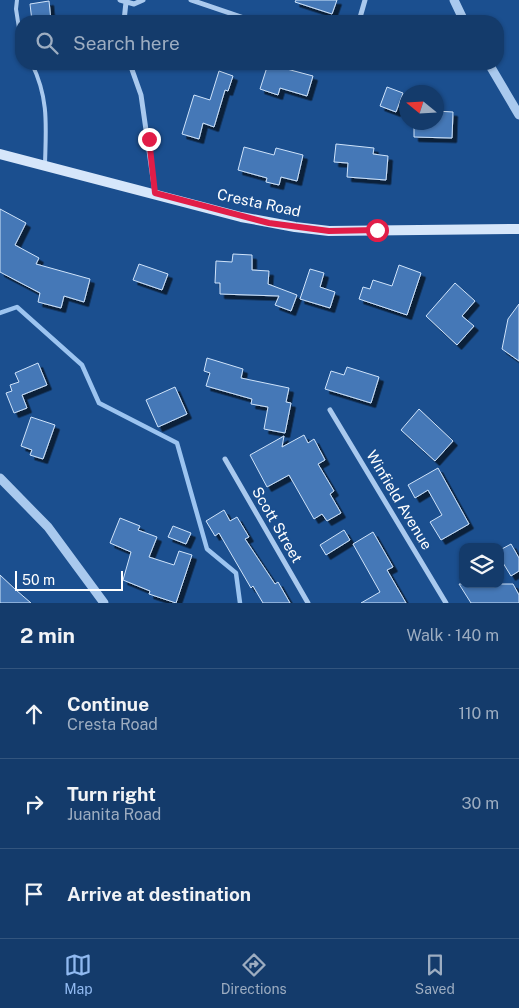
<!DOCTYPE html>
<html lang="en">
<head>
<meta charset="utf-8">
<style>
	body { margin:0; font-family:"Public Sans",sans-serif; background:#214673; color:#f1f3f6 }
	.controls { position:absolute; right:15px; bottom:15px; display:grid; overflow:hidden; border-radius:10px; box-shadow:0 1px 4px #0004 }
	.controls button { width:45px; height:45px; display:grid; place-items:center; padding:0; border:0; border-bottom:1px solid #33557e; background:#143b6b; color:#f1f3f6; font:25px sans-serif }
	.compass { position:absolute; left:399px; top:85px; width:45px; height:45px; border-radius:50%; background:#143b6b; box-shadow:0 1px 4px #0004; rotate:288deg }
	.scale { position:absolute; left:15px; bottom:12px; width:108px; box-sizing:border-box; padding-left:5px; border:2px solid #fff; border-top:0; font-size:14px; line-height:18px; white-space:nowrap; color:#fff; -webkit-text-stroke:4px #1b4f8f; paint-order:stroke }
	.stop { position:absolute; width:15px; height:15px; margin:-11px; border:4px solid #e11d48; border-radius:50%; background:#fff }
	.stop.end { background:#e11d48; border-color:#fff; box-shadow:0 1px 5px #0008 }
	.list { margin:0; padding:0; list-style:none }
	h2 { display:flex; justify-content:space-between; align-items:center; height:65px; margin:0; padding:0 20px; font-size:21px }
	h2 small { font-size:16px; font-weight:400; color:#9dadc1 }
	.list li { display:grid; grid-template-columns:32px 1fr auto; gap:15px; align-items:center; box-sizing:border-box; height:90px; padding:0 20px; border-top:1px solid #33557e }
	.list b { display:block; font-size:19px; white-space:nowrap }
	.list p { margin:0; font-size:16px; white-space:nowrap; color:#9dadc1 }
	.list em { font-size:16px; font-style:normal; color:#9dadc1 }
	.icon { flex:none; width:28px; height:28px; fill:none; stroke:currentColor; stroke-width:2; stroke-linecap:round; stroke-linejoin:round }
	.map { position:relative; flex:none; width:519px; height:603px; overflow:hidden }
	.search { position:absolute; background:#143b6b; box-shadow:0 1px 4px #0004; left:15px; right:15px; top:15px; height:55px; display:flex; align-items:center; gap:12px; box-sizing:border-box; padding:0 18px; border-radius:20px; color:#9dadc1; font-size:19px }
	.sheet { height:335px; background:#143b6b }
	nav { display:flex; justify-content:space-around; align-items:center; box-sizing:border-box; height:70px; border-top:1px solid #33557e; background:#143b6b; font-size:14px; color:#9dadc1 }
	nav a { display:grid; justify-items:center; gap:2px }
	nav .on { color:#90b9f0 }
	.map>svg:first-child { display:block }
</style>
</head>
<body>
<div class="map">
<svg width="519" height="603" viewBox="0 0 519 603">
	<defs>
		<filter id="shadow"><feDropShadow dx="4.5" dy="4.5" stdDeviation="0" flood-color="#0009"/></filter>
	</defs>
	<rect width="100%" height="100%" fill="#1b4f8f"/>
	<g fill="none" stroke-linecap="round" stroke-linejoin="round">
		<!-- stream -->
		<path stroke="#9cc4f0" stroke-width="4.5" d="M 0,313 L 17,307 L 82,365 L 99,403 L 177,443 L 207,549 L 236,573 L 240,603"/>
	</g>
	<!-- building -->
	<path fill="#4478b7" stroke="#cfe3fa" filter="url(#shadow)" d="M 296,0 L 337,0 L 332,14 L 295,2 Z
		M 49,1 L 51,21 L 32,21 L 30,4 Z
		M 268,64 L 313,76 L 307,96 L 280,88 L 278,95 L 260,89 Z
		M 219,71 L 233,76 L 228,91 L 225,90 L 214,127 L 203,123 L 199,139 L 182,134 L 194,95 L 210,100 Z
		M 387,87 L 403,93 L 396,112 L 380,106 Z
		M 436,111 L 453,112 L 452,138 L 414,137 L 414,122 L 436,122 Z
		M 336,144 L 374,148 L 373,154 L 388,156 L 386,180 L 347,177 L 348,163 L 334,162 Z
		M 244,147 L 274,155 L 276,148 L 303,155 L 297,181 L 281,177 L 279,185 L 266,182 L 267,178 L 238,170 Z
		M 0,209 L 26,223 L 15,245 L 39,258 L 36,264 L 90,279 L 84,302 L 64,296 L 61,308 L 38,302 L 40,293 L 0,272 Z
		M 233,254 L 252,255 L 252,270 L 269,271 L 268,284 L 297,295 L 291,311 L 275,305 L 279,296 L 220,294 L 220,283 L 215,283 L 216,261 L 232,262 Z
		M 139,264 L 168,274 L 162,290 L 133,280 Z
		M 399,265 L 421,273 L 407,315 L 359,299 L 363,287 L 370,289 L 373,280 L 392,286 Z
		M 310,269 L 324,273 L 320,287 L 335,292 L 330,308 L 300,299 Z
		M 455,283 L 475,301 L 462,316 L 474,326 L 457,345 L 426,316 Z
		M 519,304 L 519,361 L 502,349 L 508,319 Z
		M 207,358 L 243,369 L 241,378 L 289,388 L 286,402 L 291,403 L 285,433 L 264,429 L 268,407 L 251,404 L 252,399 L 206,386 L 210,373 L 204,371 Z
		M 38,363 L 47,385 L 22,395 L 27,408 L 14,413 L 6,393 L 12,391 L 10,385 L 19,382 L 15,373 Z
		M 347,367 L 379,377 L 371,403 L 325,389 L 331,371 L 344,375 Z
		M 175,387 L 187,414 L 158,427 L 146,400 Z
		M 419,409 L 453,441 L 435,461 L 401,430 Z
		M 31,417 L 55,425 L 43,459 L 30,455 L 32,450 L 21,446 Z
		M 304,435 L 308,443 L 314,439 L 325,460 L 318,464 L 334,491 L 330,494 L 341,513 L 327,521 L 322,514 L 314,519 L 289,475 L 267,487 L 250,455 L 284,436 L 282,447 Z
		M 438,468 L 469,524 L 441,540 L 430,522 L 442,515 L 428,490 L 415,498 L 408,485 Z
		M 224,510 L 230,521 L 237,517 L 249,537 L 245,539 L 275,584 L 278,582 L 290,603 L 263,603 L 253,586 L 251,588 L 219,533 L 215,536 L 206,521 Z
		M 120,518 L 140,526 L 138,530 L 157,537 L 149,557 L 174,565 L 179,551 L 192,555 L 176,603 L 149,594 L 150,591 L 123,580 L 131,552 L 110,543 Z
		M 173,526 L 191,533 L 186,544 L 168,537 Z
		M 344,530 L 350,540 L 326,555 L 320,545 Z
		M 373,532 L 393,567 L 387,570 L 406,603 L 361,603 L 380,592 L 353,544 Z
		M 511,544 L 519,558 L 519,571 L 511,576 L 500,558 L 500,550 Z
		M 0,575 L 16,590 L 31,603 L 0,603 Z
		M 459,584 L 513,584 L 519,595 L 519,603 L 471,603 Z"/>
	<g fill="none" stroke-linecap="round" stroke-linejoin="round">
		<!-- service -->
		<path stroke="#a9c9ee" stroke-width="4" d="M 17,0 L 16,9 L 21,41
			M 32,64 C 49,99 46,126 45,164"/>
		<!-- minor -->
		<path stroke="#a9c9ee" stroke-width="5" d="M 120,0 L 134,4 L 143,0
			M 191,0 L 253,21
			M 124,21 L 126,2
			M 359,21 L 365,0
			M 130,64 L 141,95 L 155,193
			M 330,410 L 446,603
			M 225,459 L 308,603"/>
		<!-- tertiary -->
		<path stroke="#a9c9ee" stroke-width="9" d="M 454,0 L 464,21
			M 489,64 L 519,115
			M 0,478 L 48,527 L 104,603"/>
		<!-- secondary -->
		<path stroke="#d6e6fa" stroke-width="10" d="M 0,154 L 241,217 L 295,227 L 329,231 L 519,229"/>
	</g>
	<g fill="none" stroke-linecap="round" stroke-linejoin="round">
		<!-- route -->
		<path stroke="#e11d48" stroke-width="6" d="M 149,139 L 155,193 L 269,223 L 329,231 L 377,230"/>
	</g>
	<g text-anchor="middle" stroke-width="4" stroke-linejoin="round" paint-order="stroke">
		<!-- street labels -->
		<g font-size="15" fill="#fff" stroke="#1b4f8f">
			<text transform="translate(259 203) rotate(12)" y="5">Cresta Road</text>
			<text transform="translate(399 500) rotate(59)" y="5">Winfield Avenue</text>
			<text transform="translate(277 525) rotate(60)" y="5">Scott Street</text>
		</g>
	</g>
</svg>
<div class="controls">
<button><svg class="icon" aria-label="layers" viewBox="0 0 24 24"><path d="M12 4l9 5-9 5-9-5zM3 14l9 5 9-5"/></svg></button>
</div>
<svg class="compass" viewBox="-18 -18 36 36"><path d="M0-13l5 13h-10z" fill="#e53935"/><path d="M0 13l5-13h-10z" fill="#9dadc1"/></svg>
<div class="scale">50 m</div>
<div class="stop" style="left:377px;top:230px"></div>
<div class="stop end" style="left:149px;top:139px"></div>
<div class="search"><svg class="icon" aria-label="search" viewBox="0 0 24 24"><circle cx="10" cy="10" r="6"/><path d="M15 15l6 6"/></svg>Search here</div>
</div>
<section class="sheet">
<h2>2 min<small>Walk · 140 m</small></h2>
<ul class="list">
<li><svg class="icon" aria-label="ahead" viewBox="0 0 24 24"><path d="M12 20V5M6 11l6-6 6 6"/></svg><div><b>Continue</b><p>Cresta Road</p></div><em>110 m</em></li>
<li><svg class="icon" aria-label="right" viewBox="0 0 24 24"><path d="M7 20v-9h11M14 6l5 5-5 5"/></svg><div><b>Turn right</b><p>Juanita Road</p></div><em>30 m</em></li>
<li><svg class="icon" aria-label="arrive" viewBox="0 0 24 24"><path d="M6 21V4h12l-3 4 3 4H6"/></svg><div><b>Arrive at destination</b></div></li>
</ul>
</section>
<nav>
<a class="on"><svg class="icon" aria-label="map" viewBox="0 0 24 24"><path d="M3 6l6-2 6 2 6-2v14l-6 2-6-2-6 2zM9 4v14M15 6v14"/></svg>Map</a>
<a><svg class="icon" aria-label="directions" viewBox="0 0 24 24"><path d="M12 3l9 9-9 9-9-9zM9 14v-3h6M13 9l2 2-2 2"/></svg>Directions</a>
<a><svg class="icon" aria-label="saved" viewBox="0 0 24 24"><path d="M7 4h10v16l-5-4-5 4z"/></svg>Saved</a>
</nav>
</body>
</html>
